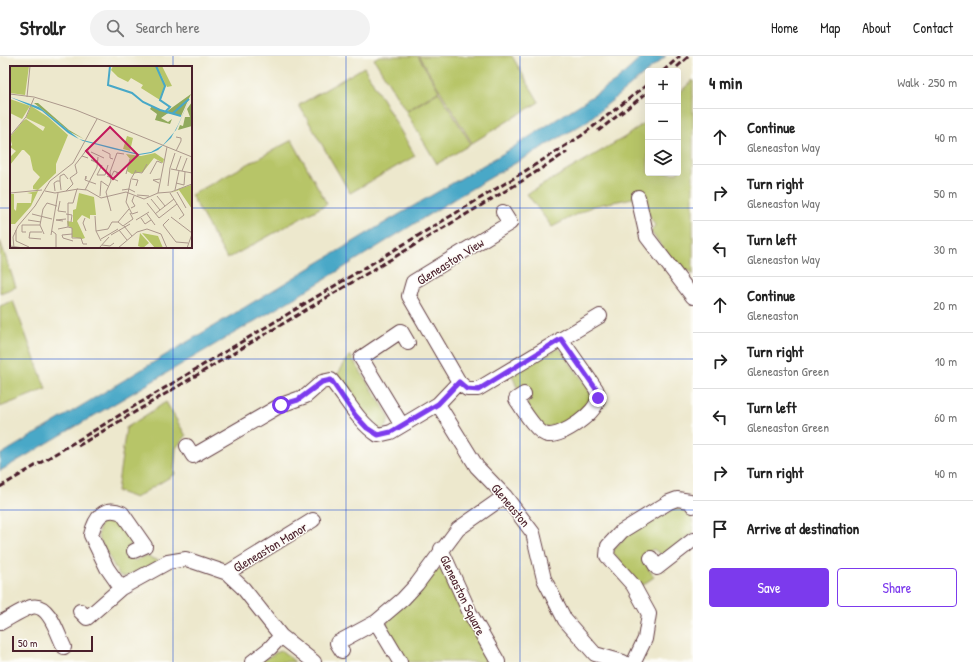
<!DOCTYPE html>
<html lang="en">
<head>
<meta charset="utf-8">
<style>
	body { margin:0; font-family:"Patrick Hand",sans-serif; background:#f2f2f2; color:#222 }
	.controls { position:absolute; right:12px; top:12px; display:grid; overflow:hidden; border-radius:4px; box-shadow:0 4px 16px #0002 }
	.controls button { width:36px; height:36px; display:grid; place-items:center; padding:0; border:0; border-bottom:1px solid #e0e0e0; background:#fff; color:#222; font:20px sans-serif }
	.scale { position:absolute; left:12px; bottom:10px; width:81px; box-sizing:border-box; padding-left:4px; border:2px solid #4a1f2b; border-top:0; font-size:11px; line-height:14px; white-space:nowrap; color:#4a1f2b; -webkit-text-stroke:3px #fdfcf7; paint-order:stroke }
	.stop { position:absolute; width:12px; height:12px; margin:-9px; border:3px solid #7c3aed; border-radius:50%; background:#fff }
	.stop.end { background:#7c3aed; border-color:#fff; box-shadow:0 1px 4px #0008 }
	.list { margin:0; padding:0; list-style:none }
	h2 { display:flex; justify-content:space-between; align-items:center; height:52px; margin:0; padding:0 16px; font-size:17px }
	h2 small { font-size:13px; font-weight:400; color:#767676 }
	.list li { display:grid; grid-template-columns:26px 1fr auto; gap:12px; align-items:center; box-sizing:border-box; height:56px; padding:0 16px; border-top:1px solid #e0e0e0 }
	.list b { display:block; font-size:15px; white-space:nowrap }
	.list p { margin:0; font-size:13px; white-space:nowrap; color:#767676 }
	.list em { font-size:13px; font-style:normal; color:#767676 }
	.actions { display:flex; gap:8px; padding:12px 16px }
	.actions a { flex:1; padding:9px 0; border:1px solid #7c3aed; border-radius:4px; text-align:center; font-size:14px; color:#7c3aed }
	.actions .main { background:#7c3aed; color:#fff }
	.icon { flex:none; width:22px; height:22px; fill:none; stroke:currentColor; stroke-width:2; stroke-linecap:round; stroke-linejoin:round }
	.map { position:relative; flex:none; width:693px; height:606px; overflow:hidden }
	header { display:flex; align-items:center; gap:24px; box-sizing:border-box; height:56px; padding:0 20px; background:#fff; border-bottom:1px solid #e0e0e0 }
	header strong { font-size:19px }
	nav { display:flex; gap:22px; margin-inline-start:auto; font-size:14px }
	.search { width:280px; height:36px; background:#f2f2f2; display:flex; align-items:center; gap:10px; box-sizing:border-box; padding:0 14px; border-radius:22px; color:#767676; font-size:15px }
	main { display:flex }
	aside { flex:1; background:#fff }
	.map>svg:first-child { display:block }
</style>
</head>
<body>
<header>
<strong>Strollr</strong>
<div class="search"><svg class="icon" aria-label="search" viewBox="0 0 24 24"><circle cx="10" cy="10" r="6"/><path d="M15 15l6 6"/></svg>Search here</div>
<nav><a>Home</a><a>Map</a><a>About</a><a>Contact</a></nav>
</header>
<main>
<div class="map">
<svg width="693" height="606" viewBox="0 0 693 606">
	<rect width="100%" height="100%" fill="#fdfcf7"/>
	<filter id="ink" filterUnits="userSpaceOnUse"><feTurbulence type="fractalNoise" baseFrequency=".025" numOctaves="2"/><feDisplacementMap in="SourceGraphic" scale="8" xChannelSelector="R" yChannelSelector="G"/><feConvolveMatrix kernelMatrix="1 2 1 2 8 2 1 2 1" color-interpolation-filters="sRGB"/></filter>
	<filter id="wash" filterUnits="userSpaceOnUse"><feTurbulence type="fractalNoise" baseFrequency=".012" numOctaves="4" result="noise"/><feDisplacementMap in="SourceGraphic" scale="16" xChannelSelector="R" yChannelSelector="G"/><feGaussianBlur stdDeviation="0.9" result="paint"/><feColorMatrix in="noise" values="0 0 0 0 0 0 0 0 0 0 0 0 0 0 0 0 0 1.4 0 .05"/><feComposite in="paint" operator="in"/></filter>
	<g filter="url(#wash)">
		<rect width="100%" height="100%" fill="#ede8cd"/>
		<!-- green -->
		<path fill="#b7c568" stroke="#80724a" d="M 379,0 L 418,0 L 439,35 L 406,55 L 374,3 Z
			M 419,0 L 512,0 L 539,46 L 472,87 Z
			M 364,11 L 415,100 L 350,137 L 299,49 Z
			M 693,24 L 693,219 L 689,214 L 683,219 L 651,176 L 655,169 L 638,141 L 593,150 L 552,171 L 527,138 L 625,81 L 648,64 L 648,117 L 678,117 L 678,38 Z
			M 439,36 L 471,88 L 437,108 L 406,56 Z
			M 292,84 L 327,148 L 227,203 L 191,139 Z
			M 0,185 L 16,231 L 0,237 Z
			M 13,245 L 46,333 L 0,351 L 0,250 Z
			M 559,292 L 591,336 L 590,348 C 575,362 563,371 542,371 L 526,349 L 531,343 L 526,333 L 517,332 L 512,319 Z
			M 350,299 L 389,360 L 387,370 L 377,376 L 337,319 Z
			M 166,346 L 186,380 L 176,392 L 174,415 L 175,418 L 135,442 L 117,435 L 126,372 Z
			M 677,451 C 693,458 693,461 693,478 L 663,499 L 653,493 L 642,502 L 654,521 L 641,530 L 612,496 L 629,476 Z
			M 109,461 L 117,461 L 132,481 L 131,489 L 126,493 L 134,505 L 145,500 L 160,505 L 125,521 L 119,519 L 98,481 L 100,468 Z
			M 442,512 L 448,513 L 492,606 L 406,606 L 386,572 L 388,564 L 436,514 Z
			M 281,594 L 295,606 L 259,606 Z"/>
		<!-- water -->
		<path fill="#48a8c7" stroke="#496479" d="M 643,0 L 666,0 L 586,66 L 459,140 L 306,235 L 0,415 L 0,399 L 381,169 L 509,94 L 616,25 Z"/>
	</g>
	<g filter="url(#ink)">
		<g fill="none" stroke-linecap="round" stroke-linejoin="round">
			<defs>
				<path id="minor" d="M 638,141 L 647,181 L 693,241
					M 503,156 L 510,167 L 413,226 L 409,240 L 459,326 L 467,333 L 478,333 L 600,260
					M 459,326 L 438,348 L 477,411 L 505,440 L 533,477 L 544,523 L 565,564 L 595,598 L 623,606
					M 524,338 L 516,343 C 522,352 537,378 548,379 C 563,380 597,357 598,342 C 599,339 597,336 596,333 L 561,283
					M 401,368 L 361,302 L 401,275 L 408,287
					M 187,390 L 193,400 L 281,349 L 306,340 L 322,326 L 331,324 C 347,343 357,365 378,379 L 391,376 L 438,348
					M 441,493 L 470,557 L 498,606
					M 651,502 L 657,512 L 693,484
					M 227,517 L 313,464
					M 121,532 L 107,512 L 91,479 C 95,463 103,449 122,457 L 145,490 L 134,495
					M 80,555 L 87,562 L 121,532 L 168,506 L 186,503 L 227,517 L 243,532 L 281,580 L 314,606
					M 376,566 L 400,606
					M 0,567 C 10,562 21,554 31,551 C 49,546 58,579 64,591
					M 342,595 L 337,587 L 376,566 L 403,543 L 417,528 L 458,473 L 505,440
					M 252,606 L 270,592 L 281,580
					M 634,606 L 645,583 L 649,558 L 633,529 L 607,500 L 608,490 L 622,475 L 669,446 L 677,443 L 690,445 L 693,450"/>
			</defs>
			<!-- minor casing -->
			<use href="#minor" stroke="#623d43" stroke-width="16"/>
			<!-- minor -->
			<use href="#minor" stroke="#fff" stroke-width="14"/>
			<!-- rail -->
			<path stroke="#4a1f2b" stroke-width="3" stroke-dasharray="6 3" stroke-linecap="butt" d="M 677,11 L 689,0
				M 663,15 L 680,0
				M 598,75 L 648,36
				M 78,390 L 522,125 L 567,96
				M 0,431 L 514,122 L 581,80 L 648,28"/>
		</g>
	</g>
	<g fill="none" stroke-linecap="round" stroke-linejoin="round" filter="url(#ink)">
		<!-- route -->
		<path stroke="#7c3aed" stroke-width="5" d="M 281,349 L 298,344 L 322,326 L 331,324 L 355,359 L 367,372 L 378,379 L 391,376 L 438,348 L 459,326 L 467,333 L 478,334 L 561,283 L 596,333 L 598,342"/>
	</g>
	<!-- grid -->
	<path fill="none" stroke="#1d4ed8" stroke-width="1" stroke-opacity="0.55" d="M 173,0 L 173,11M 346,0 L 346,606M 520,0 L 520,606M 0,152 L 11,152M 191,152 L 693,152M 173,191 L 173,606M 0,303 L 693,303M 0,454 L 693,454"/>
	<g text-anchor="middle" stroke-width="3" stroke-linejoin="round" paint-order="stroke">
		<!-- street labels -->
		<g font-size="13" fill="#4a1f2b" stroke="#fdfcf7">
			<text transform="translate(450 205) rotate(-32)" y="5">Gleneaston View</text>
			<text transform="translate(511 449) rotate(50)" y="5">Gleneaston</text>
			<text transform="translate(270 491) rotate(-31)" y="5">Gleneaston Manor</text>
			<text transform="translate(463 539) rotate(64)" y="5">Gleneaston Square</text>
		</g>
	</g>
	<!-- overview -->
	<g transform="translate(10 10)">
		<rect width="182" height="182" fill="#ede8cd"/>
		<path d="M 0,0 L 19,0 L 15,29 L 0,27 ZM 100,0 L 152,0 L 162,20 L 157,21 L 151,9 L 149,6 L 156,19 L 150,34 L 131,22 L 133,19 L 121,12 L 118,16 L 108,11 L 101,4 L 103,0 ZM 0,33 L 20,40 L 12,53 L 0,47 ZM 21,40 L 38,51 L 58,69 L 46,98 L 46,107 L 28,124 L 23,123 L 23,120 L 30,111 L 23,104 L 20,90 L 14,84 L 12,84 L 0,99 L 0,91 L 6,85 L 0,81 L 2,79 L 0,71 L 13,55 L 16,53 L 33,65 L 35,61 L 16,52 ZM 117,70 L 123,72 L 120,85 L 113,83 ZM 145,87 L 154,93 L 153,97 L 144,92 L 133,106 L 122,108 L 117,105 L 120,93 L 116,88 L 131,90 ZM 181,119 L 182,121 L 182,143 L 169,124 L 161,127 L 169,123 ZM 28,125 L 21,140 L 5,158 L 0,158 L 0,128 L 4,128 L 4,143 L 6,145 L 7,137 L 21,137 L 22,128 L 17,127 ZM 69,127 L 84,131 L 86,149 L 80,149 L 80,153 L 72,149 L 67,155 L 75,172 L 72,173 L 62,171 L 62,162 L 58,160 L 57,155 L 63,156 L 63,144 L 66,143 ZM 130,167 L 139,177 L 133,182 L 128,180 ZM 132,167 L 148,170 L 153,182 L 145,182 Z" fill="#b7c568"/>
		<path d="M 181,28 L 171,50 L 158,47 L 151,52 L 158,56 L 162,53 L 160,58 L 145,54 L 147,48 L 140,43 L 142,40 L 156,46 ZM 182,36 L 182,60 L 168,64 L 170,59 L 173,60 L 175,51 L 180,51 L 177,43 ZM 24,37 L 28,37 L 59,64 L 74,73 L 60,66 Z" fill="#91aa5c"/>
		<path d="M 182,28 L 168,59 L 161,72 L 148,84 L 141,87 L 129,89 L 103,83 L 73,75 L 65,71 L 58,67 L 32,45 L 0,31 L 29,41 L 69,73 L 129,88 L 141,86 L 153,79 L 166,64 Z" fill="#48a8c7"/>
		<path fill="none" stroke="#48a8c7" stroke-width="2" d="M 100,0 L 98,19 L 122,27 L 133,36 L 150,44 L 171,50M 146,0 L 155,20 L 150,34 L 160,41 L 156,45 L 158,47M 162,48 L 179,33"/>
		<path fill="none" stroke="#ac988c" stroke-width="1" d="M 0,28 L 24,31 L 66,44 L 182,91M 17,31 L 20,0M 0,70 L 16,51 L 24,32M 92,84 L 100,88 L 100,92 L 103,93M 166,85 L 171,75 L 171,72 L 166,71M 81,86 L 94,92M 78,92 L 72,90 L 77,83 L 79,87M 87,97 L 81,94 L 88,95M 92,99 L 87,109 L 95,109 L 98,99M 161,103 L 182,107M 126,104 L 121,113 L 116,136 L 122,148 L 128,146M 166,104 L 171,90M 172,105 L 177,92M 125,106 L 132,107 L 137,98M 116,108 L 120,93M 140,108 L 147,95 L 152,97M 97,110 L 108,115M 101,111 L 104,105 L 109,107 L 106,107M 76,113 L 76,110 L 75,114 L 86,118M 122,113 L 128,114 L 126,120M 50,115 L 50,110 L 54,108 L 58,113M 149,117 L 143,114 L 150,113M 166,117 L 174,119 L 175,106M 158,120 L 160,102 L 165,87M 67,123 L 77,124 L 91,132 L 116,126 L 134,133 L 148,127 L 161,126 L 182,118M 75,124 L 87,101 L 88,91M 112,124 L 119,123 L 125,126M 165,124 L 169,105M 35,125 L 45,127 L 68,123M 45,125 L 44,117 L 47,115 L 50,115 L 51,124M 56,125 L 63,118 L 60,112 L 67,107 L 65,99 L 72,90M 167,126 L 176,142M 0,127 L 32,124M 148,127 L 157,81M 160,127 L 174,149 L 169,153M 127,129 L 139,130M 90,130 L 91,115 L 98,120M 147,130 L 155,140M 141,133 L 150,144M 50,135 L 48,145 L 56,146M 137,137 L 149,152 L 167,138M 121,142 L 125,140 L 122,135 L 124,130M 101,145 L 96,126 L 101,115 L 100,106 L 107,87 L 114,88M 22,148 L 42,153M 56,148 L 62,149 L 61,156M 137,148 L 145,159M 145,148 L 164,133M 85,150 L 86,165 L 91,175M 161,151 L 182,167M 75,152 L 73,157 L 76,165M 131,152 L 135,158 L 141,154M 159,153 L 153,159 L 166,176 L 178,177M 18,154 L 31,156M 126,154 L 139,146M 53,155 L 46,154 L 56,153M 108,156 L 113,160 L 123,153 L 120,147M 108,156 L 119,143M 114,160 L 122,170M 58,161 L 62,162 L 62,172 L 71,172 L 73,178 L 77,178M 48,163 L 58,161 L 58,137 L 63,137 L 67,123M 6,164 L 6,175 L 19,181M 109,164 L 117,174M 42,165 L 46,168 L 46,181M 86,165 L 98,163 L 102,156 L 108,156M 16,166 L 12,166 L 12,159 L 30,159M 34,168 L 30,159 L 33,143 L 37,137 L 47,140M 62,168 L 52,169 L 53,172 L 63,175M 41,169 L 48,127M 101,169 L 120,158M 31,173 L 19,172 L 20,166 L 32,166M 91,173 L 108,163M 92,179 L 100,180 L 104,177M 0,180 L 14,182M 4,182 L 3,171 L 8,160 L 25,140 L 40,115 L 63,97 L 87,53M 89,182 L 99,171M 108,182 L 127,166 L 137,163 L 151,168 L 157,182M 177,182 L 182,168"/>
		<path fill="#c2185b" fill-opacity="0.15" stroke="#c2185b" stroke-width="2" d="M 100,61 L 128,89 L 103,113 L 76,85 Z"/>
		<rect width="182" height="182" fill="none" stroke="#4a1f2b" stroke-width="2"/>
	</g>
</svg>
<div class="controls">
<button>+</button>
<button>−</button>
<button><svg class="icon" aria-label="layers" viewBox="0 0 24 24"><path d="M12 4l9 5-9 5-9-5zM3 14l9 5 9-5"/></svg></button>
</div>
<div class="scale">50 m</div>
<div class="stop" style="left:281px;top:349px"></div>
<div class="stop end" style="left:598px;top:342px"></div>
</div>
<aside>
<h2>4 min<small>Walk · 250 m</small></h2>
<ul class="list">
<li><svg class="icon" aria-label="ahead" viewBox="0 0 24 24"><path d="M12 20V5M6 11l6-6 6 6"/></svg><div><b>Continue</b><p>Gleneaston Way</p></div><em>40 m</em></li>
<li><svg class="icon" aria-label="right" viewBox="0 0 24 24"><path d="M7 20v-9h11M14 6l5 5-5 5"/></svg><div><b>Turn right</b><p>Gleneaston Way</p></div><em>50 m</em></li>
<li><svg class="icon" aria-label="left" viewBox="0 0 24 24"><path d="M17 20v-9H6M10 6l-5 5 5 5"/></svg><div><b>Turn left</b><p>Gleneaston Way</p></div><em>30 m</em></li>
<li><svg class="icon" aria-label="ahead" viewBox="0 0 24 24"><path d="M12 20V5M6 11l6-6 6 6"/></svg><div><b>Continue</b><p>Gleneaston</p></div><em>20 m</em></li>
<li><svg class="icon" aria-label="right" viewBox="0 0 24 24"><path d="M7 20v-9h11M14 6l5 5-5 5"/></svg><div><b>Turn right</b><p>Gleneaston Green</p></div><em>10 m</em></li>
<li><svg class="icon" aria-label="left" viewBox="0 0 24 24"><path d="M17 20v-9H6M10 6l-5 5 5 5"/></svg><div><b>Turn left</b><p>Gleneaston Green</p></div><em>60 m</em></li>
<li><svg class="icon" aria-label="right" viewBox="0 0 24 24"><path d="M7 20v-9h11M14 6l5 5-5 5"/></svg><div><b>Turn right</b></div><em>40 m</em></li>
<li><svg class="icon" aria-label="arrive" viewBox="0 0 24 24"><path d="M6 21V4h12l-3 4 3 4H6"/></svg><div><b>Arrive at destination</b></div></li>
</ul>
<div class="actions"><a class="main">Save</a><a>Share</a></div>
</aside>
</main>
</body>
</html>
